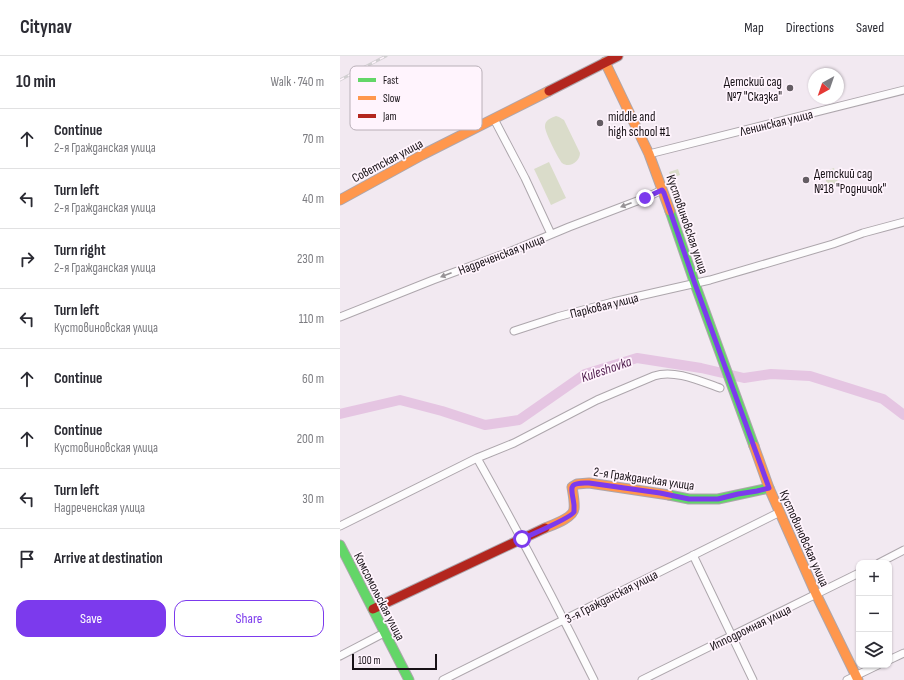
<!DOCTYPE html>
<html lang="en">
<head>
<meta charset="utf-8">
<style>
	body { margin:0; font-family:"Sofia Sans Condensed",sans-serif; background:#f2f2f3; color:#2b2b33 }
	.controls { position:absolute; right:12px; bottom:12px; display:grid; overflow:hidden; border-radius:8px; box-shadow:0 1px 3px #0004 }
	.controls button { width:36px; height:36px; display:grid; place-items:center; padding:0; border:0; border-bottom:1px solid #e1e1e2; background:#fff; color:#2b2b33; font:20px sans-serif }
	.compass { position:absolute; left:468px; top:12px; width:36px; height:36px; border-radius:50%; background:#fff; box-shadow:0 1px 3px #0004; rotate:220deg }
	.scale { position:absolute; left:12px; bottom:10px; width:85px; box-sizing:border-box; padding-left:4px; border:2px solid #171116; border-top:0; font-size:11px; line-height:14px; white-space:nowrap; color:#171116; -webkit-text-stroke:3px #fff4fd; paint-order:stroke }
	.stop { position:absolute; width:12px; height:12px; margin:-9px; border:3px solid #7c3aed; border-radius:50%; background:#fff }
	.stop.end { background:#7c3aed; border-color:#fff; box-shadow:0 1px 4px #0008 }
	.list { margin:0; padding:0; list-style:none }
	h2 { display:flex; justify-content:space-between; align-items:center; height:52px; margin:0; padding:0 16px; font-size:17px }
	h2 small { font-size:13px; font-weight:400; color:#7c7c81 }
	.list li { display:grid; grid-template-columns:26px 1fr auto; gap:12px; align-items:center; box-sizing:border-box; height:60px; padding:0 16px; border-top:1px solid #e1e1e2 }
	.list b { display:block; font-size:15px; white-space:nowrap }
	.list p { margin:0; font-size:13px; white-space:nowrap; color:#7c7c81 }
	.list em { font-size:13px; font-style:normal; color:#7c7c81 }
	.actions { display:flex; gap:8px; padding:12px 16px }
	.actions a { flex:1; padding:9px 0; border:1px solid #7c3aed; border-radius:12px; text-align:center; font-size:14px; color:#7c3aed }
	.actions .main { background:#7c3aed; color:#fff }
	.icon { flex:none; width:22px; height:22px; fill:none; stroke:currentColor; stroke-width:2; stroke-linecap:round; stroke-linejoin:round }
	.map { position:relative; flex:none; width:564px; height:624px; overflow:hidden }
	header { display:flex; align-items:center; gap:24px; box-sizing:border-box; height:56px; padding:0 20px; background:#fff; border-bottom:1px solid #e1e1e2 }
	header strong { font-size:19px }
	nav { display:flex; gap:22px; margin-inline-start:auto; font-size:14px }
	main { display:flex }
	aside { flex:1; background:#fff }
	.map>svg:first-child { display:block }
</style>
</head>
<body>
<header>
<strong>Citynav</strong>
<nav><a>Map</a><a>Directions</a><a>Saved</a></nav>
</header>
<main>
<aside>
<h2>10 min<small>Walk · 740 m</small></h2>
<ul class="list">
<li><svg class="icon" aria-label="ahead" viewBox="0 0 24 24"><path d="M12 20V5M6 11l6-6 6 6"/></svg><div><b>Continue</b><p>2-я Гражданская улица</p></div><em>70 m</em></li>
<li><svg class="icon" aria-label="left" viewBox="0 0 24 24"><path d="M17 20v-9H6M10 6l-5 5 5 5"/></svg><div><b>Turn left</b><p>2-я Гражданская улица</p></div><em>40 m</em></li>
<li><svg class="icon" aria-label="right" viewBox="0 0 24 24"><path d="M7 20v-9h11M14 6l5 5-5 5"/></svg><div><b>Turn right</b><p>2-я Гражданская улица</p></div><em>230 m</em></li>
<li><svg class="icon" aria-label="left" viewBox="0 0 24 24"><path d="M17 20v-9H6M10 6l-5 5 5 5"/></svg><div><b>Turn left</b><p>Кустовиновская улица</p></div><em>110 m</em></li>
<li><svg class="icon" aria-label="ahead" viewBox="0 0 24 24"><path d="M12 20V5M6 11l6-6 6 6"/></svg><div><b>Continue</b></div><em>60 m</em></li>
<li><svg class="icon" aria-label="ahead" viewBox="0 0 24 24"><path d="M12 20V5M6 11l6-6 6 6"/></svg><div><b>Continue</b><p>Кустовиновская улица</p></div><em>200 m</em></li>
<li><svg class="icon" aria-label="left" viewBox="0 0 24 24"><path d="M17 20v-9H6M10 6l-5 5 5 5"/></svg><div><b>Turn left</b><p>Надреченская улица</p></div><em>30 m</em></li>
<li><svg class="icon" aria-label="arrive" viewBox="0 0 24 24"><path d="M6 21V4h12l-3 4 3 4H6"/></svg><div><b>Arrive at destination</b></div></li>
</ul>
<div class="actions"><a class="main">Save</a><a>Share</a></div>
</aside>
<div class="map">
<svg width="564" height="624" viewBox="0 0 564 624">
	<rect width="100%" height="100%" fill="#f2e9f1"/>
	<!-- green -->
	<path fill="#dadcca" d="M 216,60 L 219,61 L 224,64 L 240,97 C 240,105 230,113 222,107 C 219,104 204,75 205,70 C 205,64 211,62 216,60 Z
		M 209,106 L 226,142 L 211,149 L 194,113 Z
		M 494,112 L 498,127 L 488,130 L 483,116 Z
		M 338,113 L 340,119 L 331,122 L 329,116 Z"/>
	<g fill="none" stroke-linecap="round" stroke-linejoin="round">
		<!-- river -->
		<path stroke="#e5c5e2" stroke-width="10" d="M 0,358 L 60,344 L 102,355 L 145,369 L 179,364 L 245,318 L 297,302 L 361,312 L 404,322 L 431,318 L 470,320 L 543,343 L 564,359"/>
		<defs>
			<path id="street" d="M 154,63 L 185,122 L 211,178
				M 309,98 L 564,34
				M 0,261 L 93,224 L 169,196 L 229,171 L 305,142 L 322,134
				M 174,275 L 217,261 L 273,246 L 330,233 L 370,224 L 493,188 L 523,177 L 564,166
				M 137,402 C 178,475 217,549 254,624
				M 0,470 L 137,402 L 174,387 L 257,344 L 314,320 C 334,313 360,325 380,332
				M 353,499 L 413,624
				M 539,507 L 564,494
				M 0,600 L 44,577
				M 549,604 L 564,597
				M 103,624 L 440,456
				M 302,624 L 519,517
				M 507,624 L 538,609"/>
			<path id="fast" d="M 330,155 L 355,228 L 414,390
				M 329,439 L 349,443 L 378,443 L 429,432
				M 0,489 L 69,624"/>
			<path id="slow" d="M 265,6 L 309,98 L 330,155
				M 0,144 L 82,99 L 209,35
				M 414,390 L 429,432 L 476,538 L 518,624
				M 205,472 C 212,469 233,462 234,453 C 235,447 233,438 232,431 L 237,428 L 249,427 L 329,439"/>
			<path id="jam" d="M 209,35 L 278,0
				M 33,553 L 205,472"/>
		</defs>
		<!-- street casing -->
		<use href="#street" stroke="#ada6ac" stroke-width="9"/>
		<!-- fast casing -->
		<use href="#fast" stroke="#ada6ac" stroke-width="11"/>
		<!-- slow casing -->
		<use href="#slow" stroke="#ada6ac" stroke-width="11"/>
		<!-- jam casing -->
		<use href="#jam" stroke="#ada6ac" stroke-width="11"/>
		<!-- street -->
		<use href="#street" stroke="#fdfcfd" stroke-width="7"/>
		<!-- fast -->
		<use href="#fast" stroke="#63d668" stroke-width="9"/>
		<!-- slow -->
		<use href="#slow" stroke="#ff974d" stroke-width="9"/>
		<!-- jam -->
		<use href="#jam" stroke="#b3261e" stroke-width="9"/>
		<defs>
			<path id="rail" d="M 0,24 L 46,0"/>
		</defs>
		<!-- rail casing -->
		<use href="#rail" stroke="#d1cfd1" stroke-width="3"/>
		<!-- rail -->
		<use href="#rail" stroke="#fff4fd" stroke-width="1.5" stroke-dasharray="4.5" stroke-linecap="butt"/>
	</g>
	<!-- one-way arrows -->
	<defs><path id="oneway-solid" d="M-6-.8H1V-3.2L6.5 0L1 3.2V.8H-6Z"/></defs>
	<g fill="#969295">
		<use href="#oneway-solid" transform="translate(286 149) rotate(159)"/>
		<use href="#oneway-solid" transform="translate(106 219) rotate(159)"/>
	</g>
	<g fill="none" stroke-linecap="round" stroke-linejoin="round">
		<!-- route -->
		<path stroke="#7c3aed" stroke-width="5" d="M 182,483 C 190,479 231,462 234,456 C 234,454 234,451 234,449 C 232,432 226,426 249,427 L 320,437 L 349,443 L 378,443 L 398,438 L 417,435 L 429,432 L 355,228 L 324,137 L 322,134 L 305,142"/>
	</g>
	<!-- markers -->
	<g fill="#645d63" stroke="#fff4fd" stroke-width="1.5">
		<circle cx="450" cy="32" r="4"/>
		<circle cx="260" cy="67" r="4"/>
		<circle cx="466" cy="124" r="4"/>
	</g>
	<g text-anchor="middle" stroke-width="3.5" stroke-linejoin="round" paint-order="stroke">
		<!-- poi labels -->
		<g font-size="13" fill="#171116" stroke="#fff4fd" text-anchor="start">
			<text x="442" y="30" text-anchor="end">Детский сад<tspan x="442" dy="15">№7 "Сказка"</tspan></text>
			<text x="268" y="65">middle and<tspan x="268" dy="15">high school #1</tspan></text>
			<text x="474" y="122">Детский сад<tspan x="474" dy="15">№18 "Родничок"</tspan></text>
		</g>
		<!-- street labels -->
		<g font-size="13" fill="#171116" stroke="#fff4fd">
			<text transform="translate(436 66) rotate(-14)" y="5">Ленинская улица</text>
			<text transform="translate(47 104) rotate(-28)" y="5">Советская улица</text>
			<text transform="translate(348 168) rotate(71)" y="5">Кустовиновская улица</text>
			<text transform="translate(161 198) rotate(-21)" y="5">Надреченская улица</text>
			<text transform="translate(264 249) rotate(-14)" y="5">Парковая улица</text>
			<text transform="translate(304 422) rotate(8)" y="5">2-я Гражданская улица</text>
			<text transform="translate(465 482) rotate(66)" y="5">Кустовиновская улица</text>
			<text transform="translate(40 540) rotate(63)" y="5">Комсомольская улица</text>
			<text transform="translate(271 540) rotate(-27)" y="5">3-я Гражданская улица</text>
			<text transform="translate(410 571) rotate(-26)" y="5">Ипподромная улица</text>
		</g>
		<!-- water labels -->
		<g font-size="14" font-style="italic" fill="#521f4f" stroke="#fff4fd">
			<text transform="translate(266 313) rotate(-19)" y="5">Kuleshovka</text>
		</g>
	</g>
	<!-- legend -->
	<rect x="10" y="10" width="132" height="64" rx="6" fill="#fff4fd" stroke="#b9b0b8" stroke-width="1"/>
	<rect x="18" y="22" width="18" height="4" fill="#63d668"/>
	<rect x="18" y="40" width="18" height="4" fill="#ff974d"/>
	<rect x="18" y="58" width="18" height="4" fill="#b3261e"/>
	<g font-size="11" fill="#171116">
		<text x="43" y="28">Fast</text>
		<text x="43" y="46">Slow</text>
		<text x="43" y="64">Jam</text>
	</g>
</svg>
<div class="controls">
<button>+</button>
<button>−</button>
<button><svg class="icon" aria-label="layers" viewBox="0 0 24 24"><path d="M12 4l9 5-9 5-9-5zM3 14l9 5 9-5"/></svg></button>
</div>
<svg class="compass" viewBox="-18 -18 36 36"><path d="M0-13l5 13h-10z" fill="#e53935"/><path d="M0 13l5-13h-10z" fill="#7c7c81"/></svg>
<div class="scale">100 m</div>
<div class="stop" style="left:182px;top:483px"></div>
<div class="stop end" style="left:305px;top:142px"></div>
</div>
</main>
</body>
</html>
